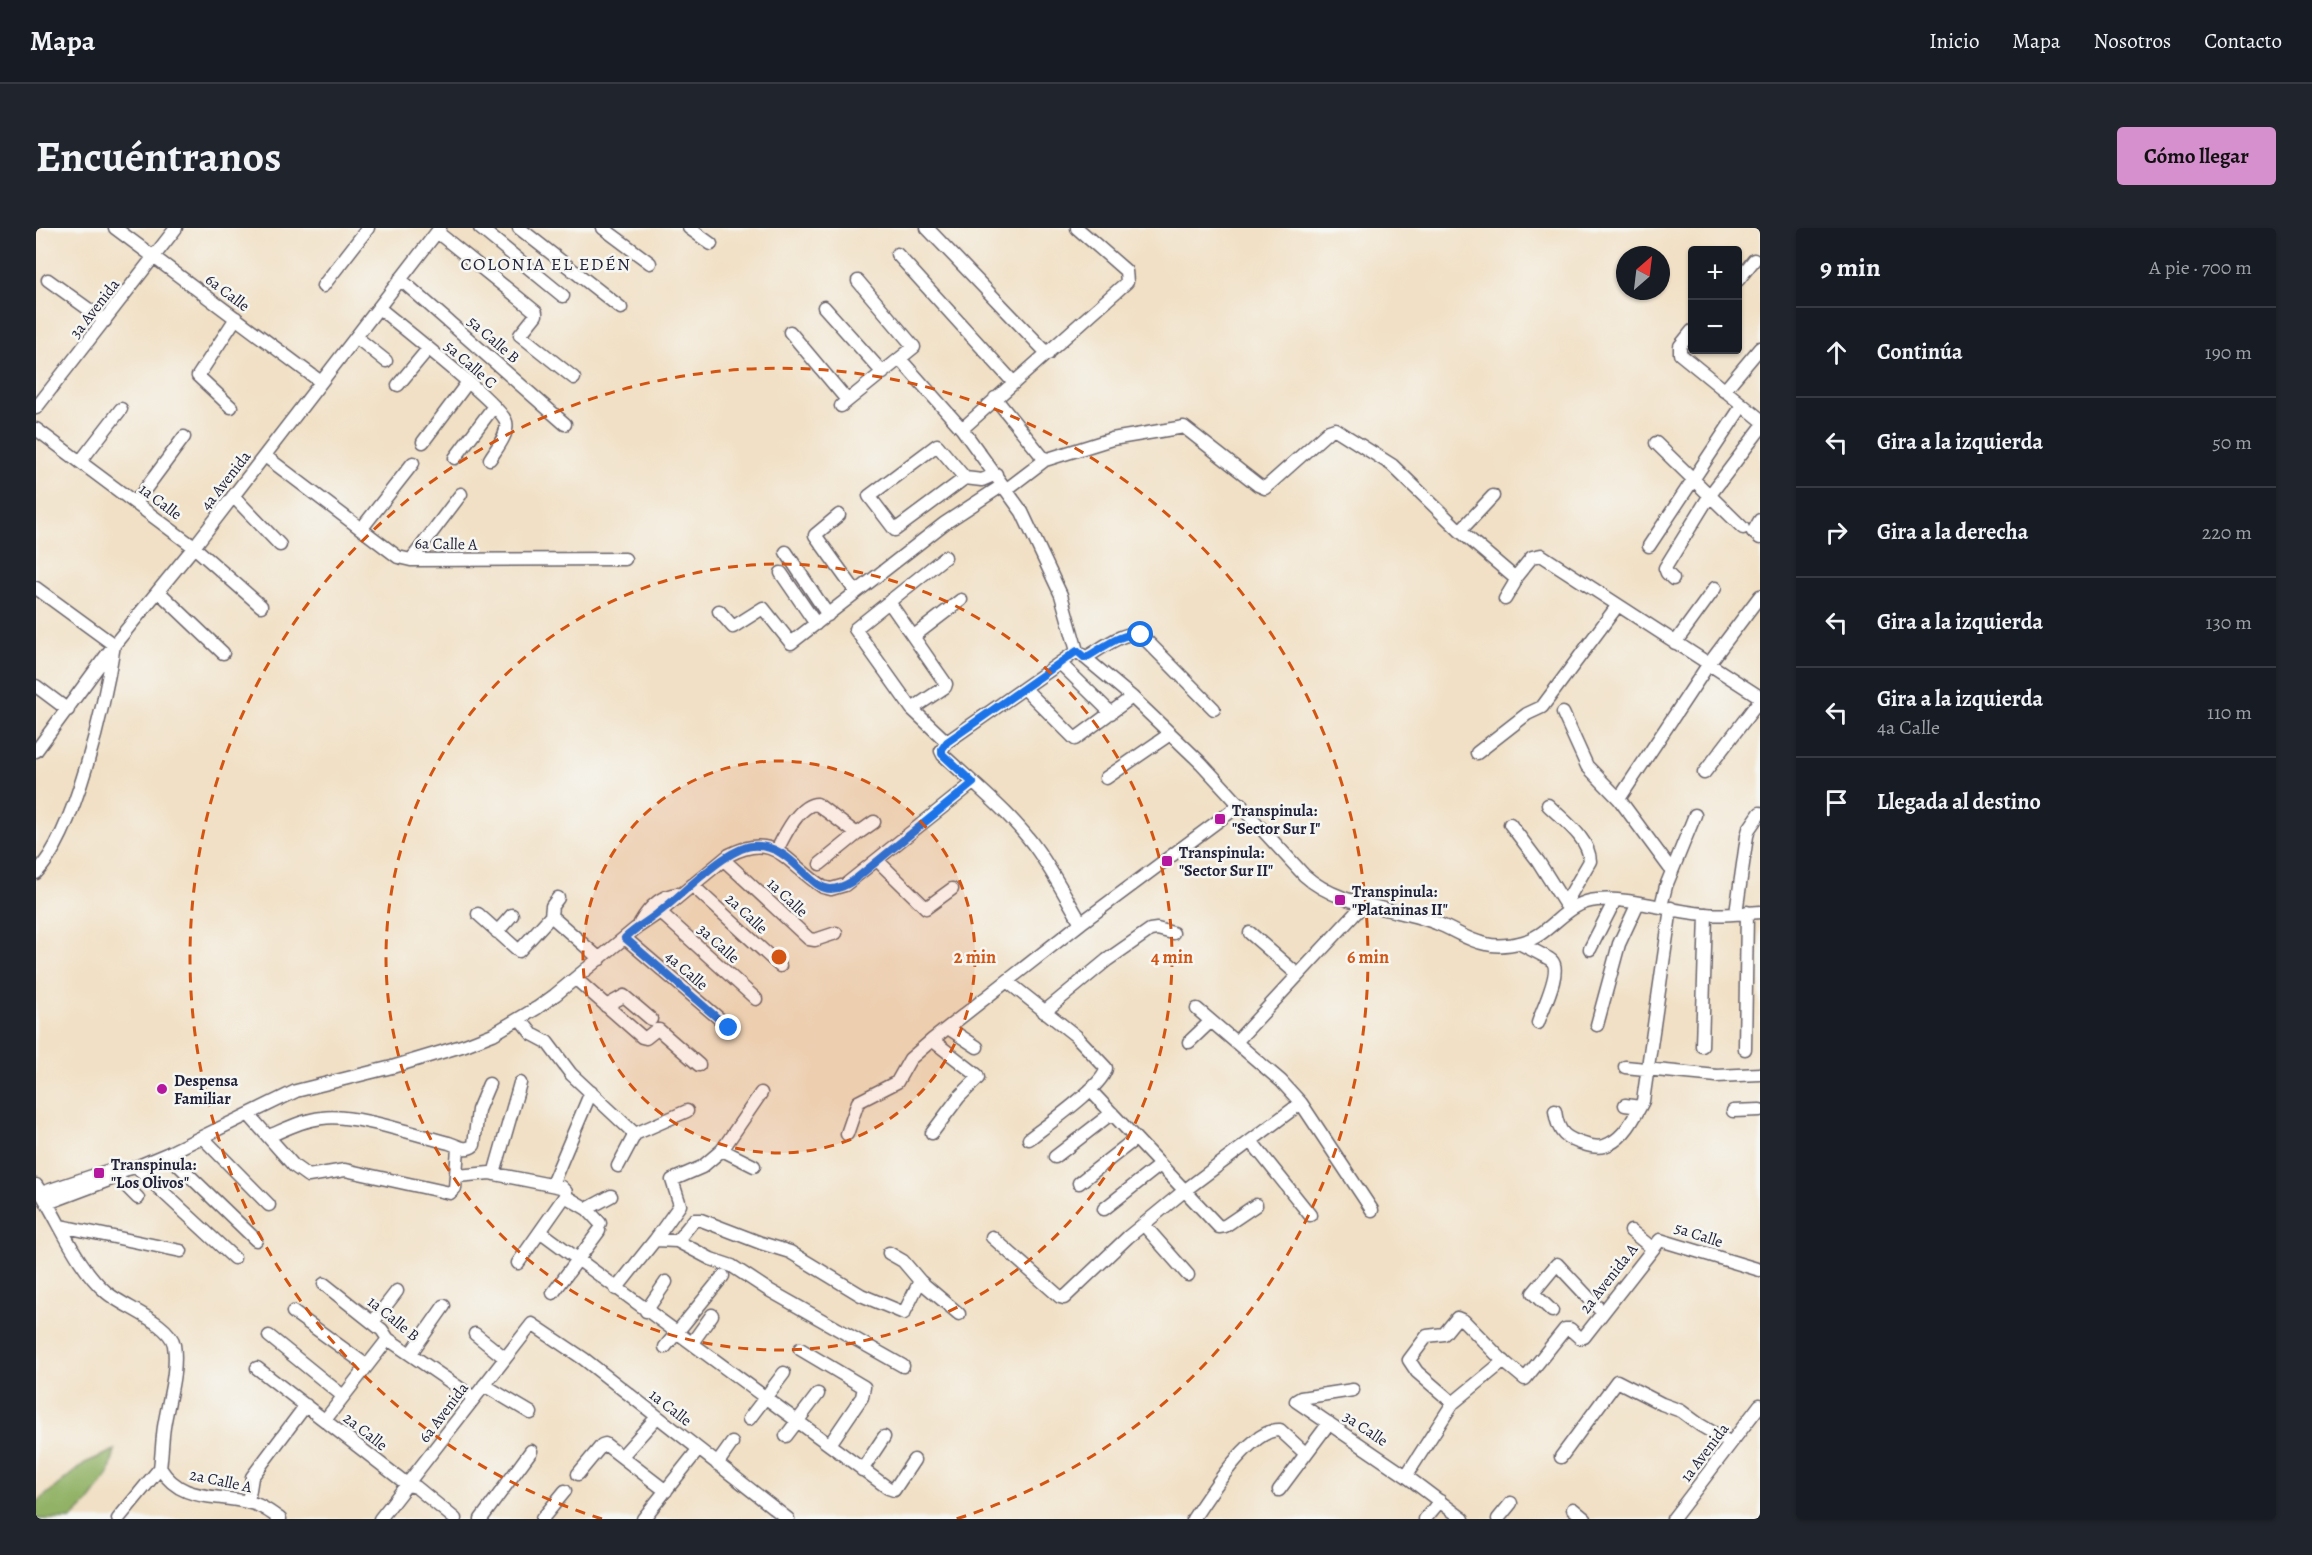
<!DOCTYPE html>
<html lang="es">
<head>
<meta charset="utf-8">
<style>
	body { margin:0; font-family:Alegreya,serif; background:#20242c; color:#f1f3f6 }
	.controls { position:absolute; right:18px; top:18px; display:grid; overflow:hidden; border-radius:6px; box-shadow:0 2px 4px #0004 }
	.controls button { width:54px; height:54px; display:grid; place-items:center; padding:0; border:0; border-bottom:2px solid #363941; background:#171b24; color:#f1f3f6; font:30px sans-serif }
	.compass { position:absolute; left:1580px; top:18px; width:54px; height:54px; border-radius:50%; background:#171b24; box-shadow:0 2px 4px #0004; rotate:28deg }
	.stop { position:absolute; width:18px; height:18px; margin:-14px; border:4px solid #1a73e8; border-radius:50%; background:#fff }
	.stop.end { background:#1a73e8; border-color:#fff; box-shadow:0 2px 6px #0008 }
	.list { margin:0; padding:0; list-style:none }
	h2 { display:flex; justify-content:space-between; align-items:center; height:78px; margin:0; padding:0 24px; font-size:26px }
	h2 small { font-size:20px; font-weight:400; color:#9ea1a6 }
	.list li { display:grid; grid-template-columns:39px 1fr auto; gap:18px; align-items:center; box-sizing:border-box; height:90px; padding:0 24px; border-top:2px solid #363941 }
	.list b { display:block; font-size:22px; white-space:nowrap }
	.list p { margin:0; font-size:20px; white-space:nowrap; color:#9ea1a6 }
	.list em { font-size:20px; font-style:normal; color:#9ea1a6 }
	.icon { flex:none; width:33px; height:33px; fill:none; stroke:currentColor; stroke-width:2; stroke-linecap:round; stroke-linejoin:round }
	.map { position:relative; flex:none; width:1724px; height:1291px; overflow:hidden; border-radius:6px }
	header { display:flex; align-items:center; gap:36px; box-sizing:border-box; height:84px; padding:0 30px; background:#171b24; border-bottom:2px solid #363941 }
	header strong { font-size:28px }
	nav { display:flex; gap:33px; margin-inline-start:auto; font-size:21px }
	.intro { display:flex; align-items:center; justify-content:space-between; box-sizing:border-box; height:144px; padding:0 36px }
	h1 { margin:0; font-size:42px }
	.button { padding:15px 27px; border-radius:6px; background:#d690ce; color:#111; font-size:21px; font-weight:700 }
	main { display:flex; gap:36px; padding:0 36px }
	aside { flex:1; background:#171b24; border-radius:6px; box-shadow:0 2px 4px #0004 }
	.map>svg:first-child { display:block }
</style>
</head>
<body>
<header>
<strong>Mapa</strong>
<nav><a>Inicio</a><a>Mapa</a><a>Nosotros</a><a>Contacto</a></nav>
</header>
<div class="intro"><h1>Encuéntranos</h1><a class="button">Cómo llegar</a></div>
<main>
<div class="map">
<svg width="1724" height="1291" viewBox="0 0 1724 1291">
	<rect width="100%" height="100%" fill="#f6f6f2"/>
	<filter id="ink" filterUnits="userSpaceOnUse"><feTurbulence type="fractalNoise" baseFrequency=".0167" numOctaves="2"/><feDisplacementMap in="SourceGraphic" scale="12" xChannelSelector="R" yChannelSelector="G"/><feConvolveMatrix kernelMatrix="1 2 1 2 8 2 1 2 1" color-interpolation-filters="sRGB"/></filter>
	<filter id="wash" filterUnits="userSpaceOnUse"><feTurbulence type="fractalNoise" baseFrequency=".008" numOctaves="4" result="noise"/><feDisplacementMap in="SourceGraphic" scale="24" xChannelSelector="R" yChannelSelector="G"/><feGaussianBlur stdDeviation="1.35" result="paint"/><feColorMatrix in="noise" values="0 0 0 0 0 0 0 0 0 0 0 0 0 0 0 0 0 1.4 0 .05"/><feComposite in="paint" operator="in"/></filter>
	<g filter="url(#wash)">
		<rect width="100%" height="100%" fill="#f1e0c5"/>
		<!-- forest -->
		<path fill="#92b266" stroke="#5a6a50" stroke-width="1.5" d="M 79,1222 L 73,1246 L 51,1276 L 35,1291 L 0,1291 L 0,1275 L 49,1235 Z"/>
	</g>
	<g filter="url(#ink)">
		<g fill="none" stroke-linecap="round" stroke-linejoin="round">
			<defs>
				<path id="minor" d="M 79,0 L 285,154
					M 444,0 L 527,68
					M 483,0 L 585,80
					M 567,0 L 614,35
					M 653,0 L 675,16
					M 891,0 L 1012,126
					M 401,4 L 500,84 L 500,87 L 484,107 L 538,150
					M 861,26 L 978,155
					M 364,51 L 529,196
					M 12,52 L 69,93
					M 1702,52 L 1718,32
					M 287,58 L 332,0
					M 788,79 L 847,145
					M 343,80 C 362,96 466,177 470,194 C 473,206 460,221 454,231
					M 1656,103 L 1644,118 L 1644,126 L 1724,191
					M 754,104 L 811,172
					M 320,109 L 350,133
					M 864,131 L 926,201 L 986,284 L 1025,367 L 1041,423 L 1096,469 L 1165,535 L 1268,647 C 1304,680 1357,678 1400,695 C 1417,701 1432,713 1450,716 C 1462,719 1475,717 1487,714 C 1515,707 1529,674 1561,672 C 1598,669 1633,684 1669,686 C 1687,688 1706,685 1724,684
					M 362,157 L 392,121
					M 1688,163 L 1724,120
					M 959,170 L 1009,232
					M 805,178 L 878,119 L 822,53
					M 195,179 L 162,148 L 200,90
					M 0,180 L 140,0
					M 0,201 L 158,319 L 225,378
					M 926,201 L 1091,54 L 1090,43 L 1041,0
					M 387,214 L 432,154
					M 1620,215 L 1707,300
					M 229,228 L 362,329 L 375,332 L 589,331
					M 419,230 L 458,178
					M 44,234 L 85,181
					M 929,250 L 901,217 L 833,268 L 859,302 L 929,250 L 946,252 L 960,246
					M 971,261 L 1009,232 L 1076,211 L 1148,199 L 1222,257 L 1229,260 L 1293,203 L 1299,201 L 1356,237 L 1424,303 L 1479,350
					M 197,268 L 244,317
					M 99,275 L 148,209
					M 803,287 L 779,307 L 820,364
					M 1724,292 L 1717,304 L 1724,310
					M 326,300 L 377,235
					M 1424,303 L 1457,268
					M 1613,318 L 1706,178
					M 750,324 L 792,387
					M 909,329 L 819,401 L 876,481 L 911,514
					M 375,332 L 425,266
					M 745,345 L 780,396
					M 1637,351 L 1631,345 L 1629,340 L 1674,267 L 1724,201
					M 0,360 L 78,417 C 69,474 40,605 0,645
					M 122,363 L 187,425
					M 1469,371 L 1478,356 L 1479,350 L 1496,329 L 1505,327 L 1724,469
					M 853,374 L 910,456 L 909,459 L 876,481
					M 683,383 L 697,399 L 727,380 L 755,415 L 909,295 L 967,257
					M 878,408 L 925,372
					M 1639,415 L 1679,360
					M 1041,423 L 911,514 L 905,523 L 907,527 C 940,558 976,586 1002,623 C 1018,646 1031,671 1045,695
					M 1049,430 C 1064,422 1088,401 1105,407 L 1178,481
					M 1025,436 L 1075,485
					M 0,458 L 32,482
					M 988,460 L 1039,511 L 1096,469
					M 1527,485 L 1551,538 L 1583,571 L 1636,643
					M 0,523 L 78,417 L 158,319 L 404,0
					M 1441,525 L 1491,486 L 1506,479 L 1582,377
					M 1668,545 L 1724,472
					M 1070,550 L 1134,506
					M 1583,571 L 1672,437 L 1724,368
					M 1512,577 C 1528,593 1553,610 1554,633 L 1529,676 L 1534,681
					M 1474,596 L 1502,633 L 1529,676
					M 821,606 L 838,594
					M 741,622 C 748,608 763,576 781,576 L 821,606 L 784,636
					M 688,632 L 773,711 L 779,712 L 800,705
					M 842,633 L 890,680 L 916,661
					M 656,657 L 744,738
					M 1625,678 L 1630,658 L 1659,587
					M 624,684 L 720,771
					M 1700,685 L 1711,608 L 1713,601 L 1724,585
					M 442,686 L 483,723 L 515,688 L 564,731
					M 515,688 L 516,678 L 522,670
					M 604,695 C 612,681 624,668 641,666
					M 461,704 L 476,687
					M 1214,705 L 1262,747
					M 589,710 L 693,799
					M 1483,715 C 1491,720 1511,728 1516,733 C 1526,743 1506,782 1502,795
					M 1554,721 L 1579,672
					M 540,751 L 606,809 L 610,810 L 620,802 L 623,802 L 663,837
					M 972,754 L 1040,808 L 1070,840 C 1069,857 1008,899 993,911
					M 570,778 L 588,768 L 615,791
					M 1008,784 L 1071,732 L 1114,702 L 1121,701 L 1137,705
					M 484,791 L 496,806 L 511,814 L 535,846 L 599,906 L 651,883
					M 1561,797 L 1583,716 L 1602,675
					M 912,800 L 941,819
					M 1153,814 L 1175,793
					M 1200,814 L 1328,676
					M 1666,818 L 1670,686
					M 1709,821 L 1711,684
					M 1589,839 L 1681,848 L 1724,846
					M 1054,862 L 1183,999 L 1189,998 L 1220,977
					M 1265,875 L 1336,982
					M 1589,877 L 1604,879
					M 1519,883 C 1522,906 1530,911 1551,917 C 1558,919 1566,920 1573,916 C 1590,908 1599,888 1607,873 L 1635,680
					M 1697,883 L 1724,882
					M 213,887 L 258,938 L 272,948 L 309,942 L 414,965 L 419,960 L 422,920
					M 896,905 L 923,869 L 942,850 L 941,847 L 896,812
					M 811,906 L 822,874 L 861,854 L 874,831 L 896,812 L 1045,695 L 1205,576
					M 233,908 C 250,901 267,892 286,890 C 317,885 381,907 413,915 C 422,918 430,924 438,917 L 442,882 L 453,856
					M 166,909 L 233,977
					M 1215,913 L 1274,987
					M 686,922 L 718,938
					M 131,926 L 220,1012
					M 1019,929 L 1076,885
					M 582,938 L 599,906
					M 100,939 L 198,1030
					M 458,946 L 484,855
					M 421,948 L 454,945 L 525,959 L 530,964 L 529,968 L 551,981 L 564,995
					M 81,949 L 102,970
					M 1043,955 L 1099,911
					M 516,956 L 555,864
					M 0,957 C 23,991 39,1037 70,1064 C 87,1079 134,1095 138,1117 C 142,1143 132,1173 128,1199 C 126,1212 126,1226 124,1240
					M 5,965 L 77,941 L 88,942 L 100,939 L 131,926 L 260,863 L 356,839 L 429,817 L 457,806 L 501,780 L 519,767 L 599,701 L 624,684 L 693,627 C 741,602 751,637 787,659 L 795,661 L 809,657 L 937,555
					M 12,975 L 81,949 L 88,942
					M 551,981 L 575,968
					M 1068,981 L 1124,937
					M 1108,997 L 1152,1047
					M 25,998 L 145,1023
					M 1595,1003 L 1616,1020
					M 505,1004 L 852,1260 L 858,1262 L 878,1232
					M 956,1009 L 1024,1069 L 1028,1070 L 1092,1009 L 1148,963 L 1265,875 L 1245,853 L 1161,781
					M 619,1012 L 644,977 L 636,952 L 666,939 L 686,922 L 725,865
					M 641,1013 L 658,992 L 665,992 L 725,1015 L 754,1024 L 825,1067 L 868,1085 L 884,1053 L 923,1086
					M 853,1025 L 867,1033 L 884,1053
					M 482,1035 L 529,968
					M 288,1056 L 346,1102 L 352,1111 L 438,1170
					M 580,1061 L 619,1012 L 641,1013 L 675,1031 L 696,1038 L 731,1061 L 867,1138
					M 517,1065 L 563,1003
					M 610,1083 L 630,1054
					M 1516,1083 L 1497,1065 L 1521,1036 L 1566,1084
					M 257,1084 L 330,1137
					M 337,1094 L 361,1063
					M 439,1106 L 469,1130
					M 233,1108 L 307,1168
					M 656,1115 L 676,1087
					M 629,1119 L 687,1048
					M 764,1121 L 828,1159 L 826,1169 L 794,1216
					M 375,1125 L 408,1078
					M 221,1140 L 372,1257 L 380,1259 L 419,1291
					M 448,1157 L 495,1185
					M 1317,1162 L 1265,1170 L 1260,1173 L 1370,1248 L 1427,1291
					M 1417,1175 L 1381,1144 L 1373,1132 L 1391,1108 L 1408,1106 L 1421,1090 L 1428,1093 L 1466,1132 L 1489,1151 L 1529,1101 L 1534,1101 L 1544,1110 L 1548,1109 L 1624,1012 L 1724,1042
					M 713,1191 L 748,1145
					M 289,1192 L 352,1111
					M 750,1208 L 782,1166
					M 586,1228 L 621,1189
					M 1525,1229 L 1581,1153 L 1626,1176 L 1645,1183 L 1664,1197 L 1695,1215
					M 681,1236 L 696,1215
					M 124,1240 C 145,1274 177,1266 211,1274 C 224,1276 234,1284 244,1291
					M 826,1242 L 848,1209
					M 542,1246 L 566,1217 L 569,1216 L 630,1263
					M 1370,1248 L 1417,1175 L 1468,1133
					M 1243,1262 L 1293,1195
					M 212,1274 L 216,1249 L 270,1177
					M 1537,1281 L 1549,1291
					M 82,1291 L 124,1240
					M 344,1291 L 496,1096 L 548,1131 L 752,1291
					M 445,1291 L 495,1223
					M 506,1291 L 529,1263
					M 607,1291 L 662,1222
					M 1157,1291 C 1172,1269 1214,1200 1244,1202 L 1270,1226
					M 1389,1291 L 1404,1273
					M 1462,1291 L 1475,1275
					M 1637,1291 L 1724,1177"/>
			</defs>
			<!-- minor casing -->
			<use href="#minor" stroke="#6a646b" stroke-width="15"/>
			<!-- minor -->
			<use href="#minor" stroke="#fff" stroke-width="12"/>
		</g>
	</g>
	<g fill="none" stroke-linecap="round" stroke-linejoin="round" filter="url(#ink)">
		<!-- route -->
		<path stroke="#1a73e8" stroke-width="8" d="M 693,800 L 589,710 C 599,700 611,694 622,685 C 645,668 689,621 716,618 C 756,615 771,661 795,661 C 803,661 810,657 817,653 L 937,555 L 906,526 L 906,521 L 911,514 L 1041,423 L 1049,430 C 1064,422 1088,402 1105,407"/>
	</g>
	<!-- distance rings -->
	<circle cx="743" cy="729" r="196" fill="#d45411" fill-opacity=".12"/>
	<g fill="none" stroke="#d45411" stroke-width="3" stroke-dasharray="10 8">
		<circle cx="743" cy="729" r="196"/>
		<circle cx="743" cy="729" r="393"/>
		<path d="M566 1291A589 589 0 1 1 920 1291"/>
	</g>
	<!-- markers -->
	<g fill="#b5179e" stroke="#f6f6f2" stroke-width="2">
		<rect x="1178" y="585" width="12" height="12" rx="3"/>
		<rect x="1125" y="627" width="12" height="12" rx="3"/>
		<rect x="1298" y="666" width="12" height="12" rx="3"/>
		<circle cx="126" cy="861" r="6"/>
		<rect x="57" y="939" width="12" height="12" rx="3"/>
	</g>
	<g text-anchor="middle" stroke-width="5" stroke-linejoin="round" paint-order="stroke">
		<!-- street labels -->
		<g font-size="16" fill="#22223b" stroke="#f6f6f2">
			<text transform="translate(192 64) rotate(37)" y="6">6a Calle</text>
			<text transform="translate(58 80) rotate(-52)" y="6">3a Avenida</text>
			<text transform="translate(458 111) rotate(41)" y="6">5a Calle B</text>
			<text transform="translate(435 136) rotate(41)" y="6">5a Calle C</text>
			<text transform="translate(189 252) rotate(-52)" y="6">4a Avenida</text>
			<text transform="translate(125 273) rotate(37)" y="6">1a Calle</text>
			<text transform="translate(410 315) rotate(1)" y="6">6a Calle A</text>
			<text transform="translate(752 669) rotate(43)" y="6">1a Calle</text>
			<text transform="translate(711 685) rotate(43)" y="6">2a Calle</text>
			<text transform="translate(683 715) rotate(42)" y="6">3a Calle</text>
			<text transform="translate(651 742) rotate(41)" y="6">4a Calle</text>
			<text transform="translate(1663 1006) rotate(18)" y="6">5a Calle</text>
			<text transform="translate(1572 1050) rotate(-52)" y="6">2a Avenida A</text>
			<text transform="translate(358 1090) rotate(39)" y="6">1a Calle B</text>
			<text transform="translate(635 1179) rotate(38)" y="6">1a Calle</text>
			<text transform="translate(407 1184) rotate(-53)" y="6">6a Avenida</text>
			<text transform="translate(1330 1200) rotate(34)" y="6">3a Calle</text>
			<text transform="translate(330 1203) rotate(38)" y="6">2a Calle</text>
			<text transform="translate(1668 1224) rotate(-53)" y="6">1a Avenida</text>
			<text transform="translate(185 1252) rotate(12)" y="6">2a Calle A</text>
		</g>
		<!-- poi labels -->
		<g font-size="16" font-weight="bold" fill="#22223b" stroke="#f6f6f2" text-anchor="start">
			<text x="1196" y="588">Transpinula:<tspan x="1196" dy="18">"Sector Sur I"</tspan></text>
			<text x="1143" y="630">Transpinula:<tspan x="1143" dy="18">"Sector Sur II"</tspan></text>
			<text x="1316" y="669">Transpinula:<tspan x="1316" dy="18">"Plataninas II"</tspan></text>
			<text x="138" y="858">Despensa<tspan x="138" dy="18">Familiar</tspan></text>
			<text x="75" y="942">Transpinula:<tspan x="75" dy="18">"Los Olivos"</tspan></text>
		</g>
		<!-- neighbourhood labels -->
		<g font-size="18" letter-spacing="1.5" fill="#22223b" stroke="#f6f6f2">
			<text x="510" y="42">COLONIA EL EDÉN</text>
		</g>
	</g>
	<circle cx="743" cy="729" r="9" fill="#d45411" stroke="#f6f6f2" stroke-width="3"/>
	<g font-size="18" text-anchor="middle" font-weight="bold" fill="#d45411" stroke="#f6f6f2" stroke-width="5" stroke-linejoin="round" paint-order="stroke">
		<text x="939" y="735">2 min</text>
		<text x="1136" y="735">4 min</text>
		<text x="1332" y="735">6 min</text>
	</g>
</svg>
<div class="controls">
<button>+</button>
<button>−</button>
</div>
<svg class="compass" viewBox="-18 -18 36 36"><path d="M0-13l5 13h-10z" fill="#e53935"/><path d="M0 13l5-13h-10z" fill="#9ea1a6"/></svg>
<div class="stop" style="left:1105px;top:407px"></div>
<div class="stop end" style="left:693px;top:800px"></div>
</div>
<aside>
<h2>9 min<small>A pie · 700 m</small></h2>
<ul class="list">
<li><svg class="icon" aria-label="ahead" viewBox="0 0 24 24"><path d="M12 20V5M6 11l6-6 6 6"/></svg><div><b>Continúa</b></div><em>190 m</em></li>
<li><svg class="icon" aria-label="left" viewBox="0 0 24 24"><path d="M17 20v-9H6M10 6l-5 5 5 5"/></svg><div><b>Gira a la izquierda</b></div><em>50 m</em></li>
<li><svg class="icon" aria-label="right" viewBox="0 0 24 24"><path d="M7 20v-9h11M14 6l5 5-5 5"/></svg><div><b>Gira a la derecha</b></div><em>220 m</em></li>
<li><svg class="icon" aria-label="left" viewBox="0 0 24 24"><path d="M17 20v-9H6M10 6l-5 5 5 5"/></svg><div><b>Gira a la izquierda</b></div><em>130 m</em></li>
<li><svg class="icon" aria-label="left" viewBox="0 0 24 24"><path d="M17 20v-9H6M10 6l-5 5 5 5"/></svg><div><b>Gira a la izquierda</b><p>4a Calle</p></div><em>110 m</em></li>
<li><svg class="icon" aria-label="arrive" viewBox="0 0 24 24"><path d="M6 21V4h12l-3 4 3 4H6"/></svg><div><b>Llegada al destino</b></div></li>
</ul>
</aside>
</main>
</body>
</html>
